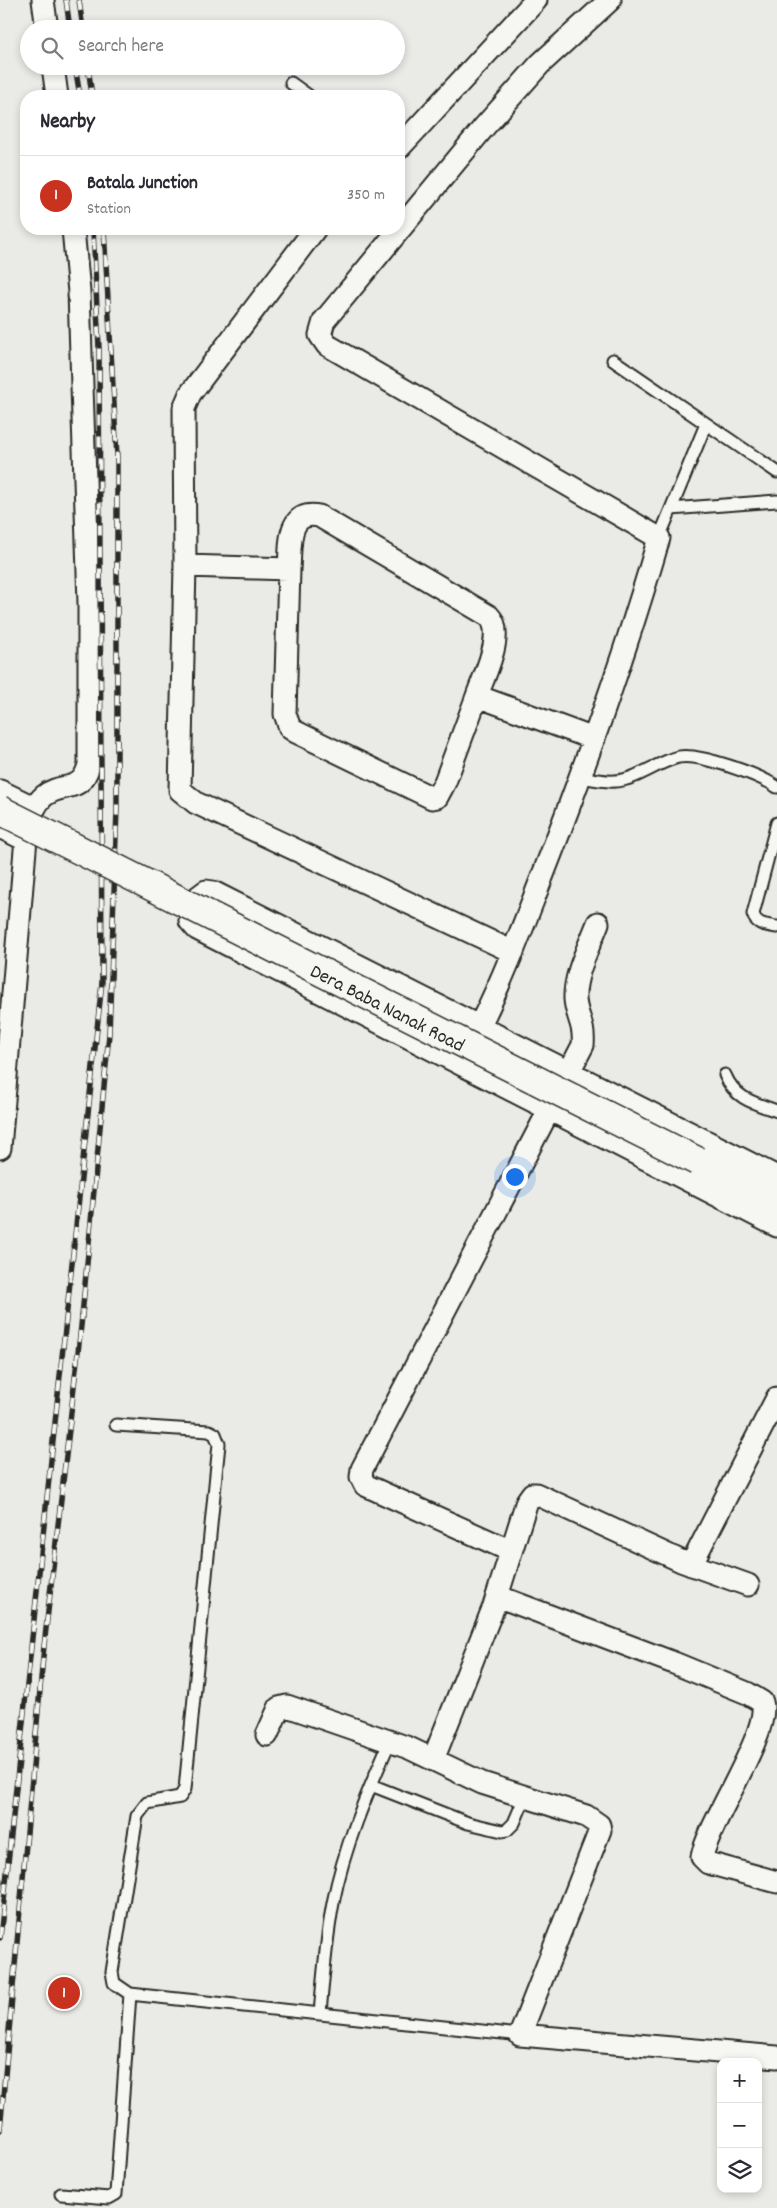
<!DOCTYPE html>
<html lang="en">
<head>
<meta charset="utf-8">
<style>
	body { margin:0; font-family:Dekko,sans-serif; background:#f7f7f7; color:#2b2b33 }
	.controls { position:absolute; right:15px; bottom:15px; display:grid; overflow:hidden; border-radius:10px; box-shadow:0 2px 8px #0003 }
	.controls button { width:45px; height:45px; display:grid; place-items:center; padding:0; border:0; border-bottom:1px solid #e1e1e2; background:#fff; color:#2b2b33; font:25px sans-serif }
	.you { position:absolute; left:514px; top:1176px; width:18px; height:18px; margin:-12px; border:4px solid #fff; border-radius:50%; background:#1a73e8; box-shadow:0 0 0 8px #1a73e833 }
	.badge { display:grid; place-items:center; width:32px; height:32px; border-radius:50%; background:#c8321e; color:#fff; font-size:16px; font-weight:700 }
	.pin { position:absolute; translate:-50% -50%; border:2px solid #fff; box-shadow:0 1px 5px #0006 }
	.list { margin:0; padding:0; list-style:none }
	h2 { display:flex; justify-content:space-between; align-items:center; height:65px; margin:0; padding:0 20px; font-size:21px }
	h2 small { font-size:16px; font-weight:400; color:#7c7c81 }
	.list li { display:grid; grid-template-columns:32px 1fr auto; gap:15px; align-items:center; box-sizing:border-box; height:80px; padding:0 20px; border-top:1px solid #e1e1e2 }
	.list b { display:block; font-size:19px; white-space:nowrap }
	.list p { margin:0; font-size:16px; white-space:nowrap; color:#7c7c81 }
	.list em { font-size:16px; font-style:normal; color:#7c7c81 }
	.icon { flex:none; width:28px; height:28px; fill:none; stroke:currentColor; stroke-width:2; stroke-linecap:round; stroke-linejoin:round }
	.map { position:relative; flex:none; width:777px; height:2208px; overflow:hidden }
	.search { position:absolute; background:#fff; box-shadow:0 2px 8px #0003; left:20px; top:20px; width:385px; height:55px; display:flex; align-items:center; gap:12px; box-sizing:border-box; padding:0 18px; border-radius:28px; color:#7c7c81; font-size:19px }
	.panel { position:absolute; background:#fff; box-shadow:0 2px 8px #0003; left:20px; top:90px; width:385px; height:145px; border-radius:20px }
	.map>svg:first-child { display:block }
</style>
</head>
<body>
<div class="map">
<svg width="777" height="2208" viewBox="0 0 777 2208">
	<rect width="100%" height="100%" fill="#eaeae6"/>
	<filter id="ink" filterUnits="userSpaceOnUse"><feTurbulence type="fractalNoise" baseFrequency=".02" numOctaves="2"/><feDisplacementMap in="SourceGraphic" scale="10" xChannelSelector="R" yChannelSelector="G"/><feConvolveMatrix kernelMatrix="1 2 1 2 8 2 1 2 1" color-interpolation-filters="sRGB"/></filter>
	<g filter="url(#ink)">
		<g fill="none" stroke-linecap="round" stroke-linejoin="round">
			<defs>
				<path id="lane" d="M 291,83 L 309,96
					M 613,360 L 777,472
					M 671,509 L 777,501
					M 659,538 L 706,424
					M 581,777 C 592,779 603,782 615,781 C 637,780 657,762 679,757 C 699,753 760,775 777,787
					M 777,823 L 753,914 C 756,925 766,925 777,927
					M 725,1075 C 735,1099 754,1103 777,1111
					M 116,1425 L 209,1431 L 215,1434 L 219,1444 L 185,1789 L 180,1797 L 147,1803 L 137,1816 L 112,1972 L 114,1983 L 130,1994 L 520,2035
					M 371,1785 L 468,1823 L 502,1831 L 507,1830 L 514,1823 L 525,1797
					M 320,2014 C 323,1977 326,1940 333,1903 C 344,1847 367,1793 390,1741
					M 61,2194 L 109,2198 L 116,2194 L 130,1994"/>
				<path id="street" d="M 43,0 L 47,29
					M 53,66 L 57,96
					M 399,148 L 536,0
					M 315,229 L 190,394 L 184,408 L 185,566 L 180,790 L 196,803 L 513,952
					M 185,566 L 289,569 C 291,546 286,510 319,516 L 489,616 C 506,633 484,675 477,696 L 594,739
					M 289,569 L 285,714 L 290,728 L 296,732 L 432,798 L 437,797 L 445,782 L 477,696
					M 0,791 L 35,808
					M 0,827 L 26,840
					M 479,1027 C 507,971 528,913 551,854 C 591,750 628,645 659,538 L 327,345 L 320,335 L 324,321 L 485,126 L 540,64 L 610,0
					M 0,1148 L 27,826 C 31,815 35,804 44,796 C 62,781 81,795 89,765 L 89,604 L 79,292 L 73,229
					M 777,1177 L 213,892 L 206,891 L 198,897 L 190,921 L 197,929 L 777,1226
					M 511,1551 L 365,1485 L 361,1477 L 362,1469 L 583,1045 C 585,1024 576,1016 575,999 C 574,974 589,947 598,923
					M 691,1565 L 777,1398
					M 497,1596 L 674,1663 L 747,1693 L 762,1702 C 772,1730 708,1823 702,1857 L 708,1863 L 777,1882
					M 267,1735 L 279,1708 L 287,1706 L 409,1748 L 482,1783 L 586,1816 L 599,1825 L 600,1830 L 520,2035 L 777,2057
					M 433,1760 L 494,1606 L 527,1501 L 532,1494 L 536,1494 L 681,1561 L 748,1585"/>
				<path id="secondary" d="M 697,1161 L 777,1201"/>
			</defs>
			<!-- lane casing -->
			<use href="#lane" stroke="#2b2b2b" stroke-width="15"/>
			<!-- street casing -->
			<use href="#street" stroke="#2b2b2b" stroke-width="25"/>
			<!-- secondary casing -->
			<use href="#secondary" stroke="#2b2b2b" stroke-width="31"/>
			<!-- lane -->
			<use href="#lane" stroke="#f6f6f2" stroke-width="11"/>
			<!-- street -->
			<use href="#street" stroke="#f6f6f2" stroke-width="21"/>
			<!-- secondary -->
			<use href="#secondary" stroke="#f6f6f2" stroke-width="28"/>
			<defs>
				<path id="rail" d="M 66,0 L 70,29
					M 79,0 L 83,29
					M 75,66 L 80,96
					M 88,66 L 92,96
					M 0,1938 L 102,982 L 99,348 L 93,229
					M 0,2130 L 44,1646 L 81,1326 L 109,1034 L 117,809 L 117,456 L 104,229"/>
			</defs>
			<!-- rail casing -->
			<use href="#rail" stroke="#2b2b2b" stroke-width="5.5"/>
			<!-- rail -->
			<use href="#rail" stroke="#f6f6f2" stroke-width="4" stroke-dasharray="11" stroke-linecap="butt"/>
			<defs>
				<path id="secondary-bridge" d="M 0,810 L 697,1161"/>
			</defs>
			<!-- secondary-bridge casing -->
			<use href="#secondary-bridge" stroke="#2b2b2b" stroke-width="31" stroke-linecap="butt"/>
			<!-- secondary-bridge -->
			<use href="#secondary-bridge" stroke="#f6f6f2" stroke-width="28"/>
		</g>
	</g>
	<g text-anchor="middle" stroke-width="4" stroke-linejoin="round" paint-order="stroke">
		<!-- street labels -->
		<g font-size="20" fill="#2b2b2b" stroke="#f6f6f2">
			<text transform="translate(388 1007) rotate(27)" y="7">Dera Baba Nanak Road</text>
		</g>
	</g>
</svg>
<div class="controls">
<button>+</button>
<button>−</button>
<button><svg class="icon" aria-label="layers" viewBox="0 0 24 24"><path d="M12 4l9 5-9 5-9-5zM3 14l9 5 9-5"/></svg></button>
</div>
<div class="you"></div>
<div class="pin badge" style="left:64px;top:1993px">1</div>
<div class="search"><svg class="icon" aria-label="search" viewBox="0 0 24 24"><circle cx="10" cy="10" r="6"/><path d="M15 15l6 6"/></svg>Search here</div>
<section class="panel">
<h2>Nearby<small></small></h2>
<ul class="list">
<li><span class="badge">1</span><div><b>Batala Junction</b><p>Station</p></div><em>350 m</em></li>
</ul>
</section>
</div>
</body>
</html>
